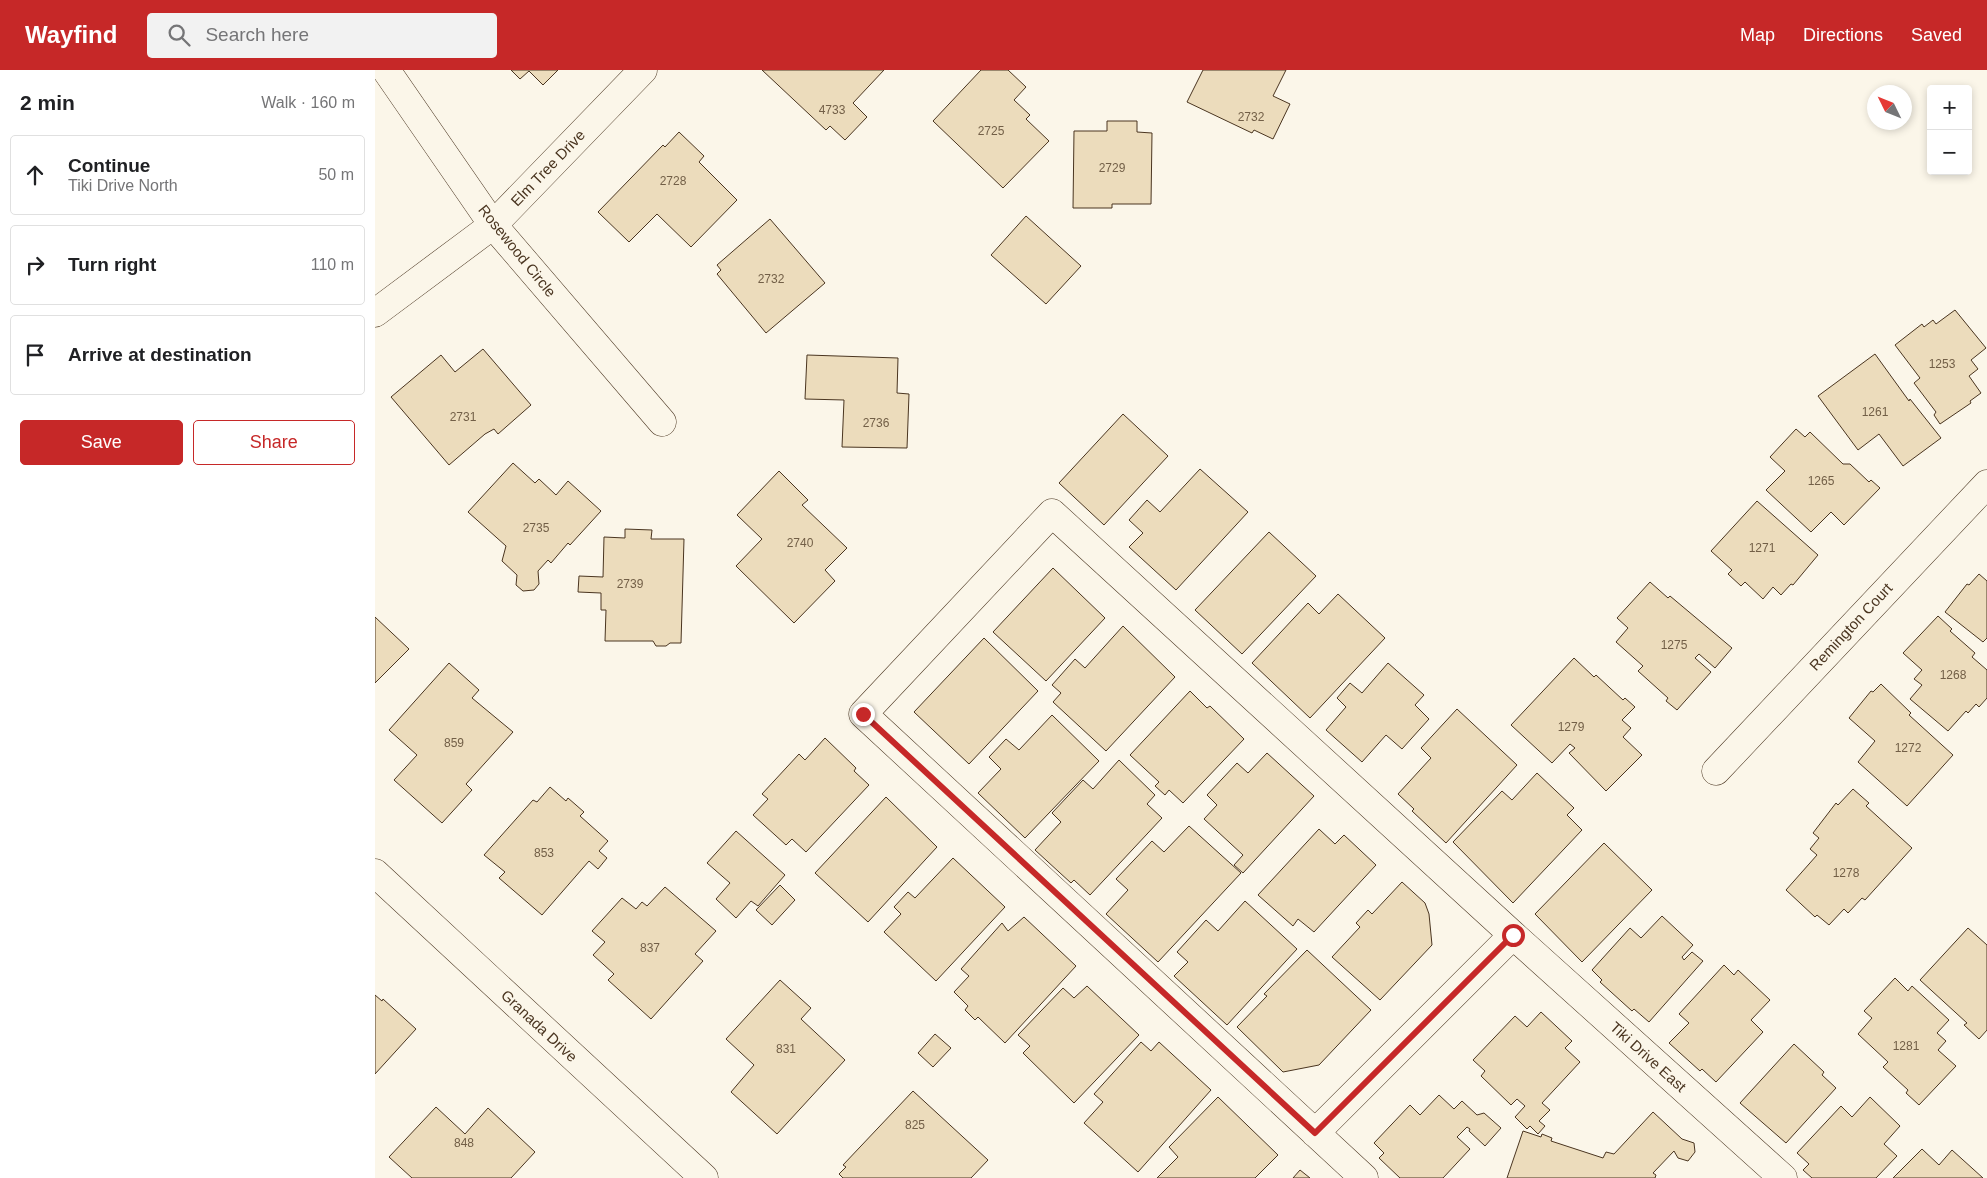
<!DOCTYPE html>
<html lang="en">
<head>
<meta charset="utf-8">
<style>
	body { margin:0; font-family:Arial,sans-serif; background:#f2f2f2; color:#202124 }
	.controls { position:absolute; right:15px; top:15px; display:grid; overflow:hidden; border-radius:5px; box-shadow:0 2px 8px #0003 }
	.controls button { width:45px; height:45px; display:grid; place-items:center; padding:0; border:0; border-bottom:1px solid #e0e0e0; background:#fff; color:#202124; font:25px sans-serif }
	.compass { position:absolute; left:1492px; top:15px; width:45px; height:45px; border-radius:50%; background:#fff; box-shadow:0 2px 8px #0003; rotate:313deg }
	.stop { position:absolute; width:15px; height:15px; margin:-11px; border:4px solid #c62828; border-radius:50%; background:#fff }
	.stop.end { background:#c62828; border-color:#fff; box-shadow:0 1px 5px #0008 }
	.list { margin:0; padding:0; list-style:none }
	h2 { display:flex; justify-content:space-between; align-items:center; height:65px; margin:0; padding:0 20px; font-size:21px }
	h2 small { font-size:16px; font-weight:400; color:#757577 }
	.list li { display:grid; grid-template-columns:32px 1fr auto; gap:15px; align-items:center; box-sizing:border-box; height:80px; margin:0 10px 10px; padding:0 10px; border:1px solid #e0e0e0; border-radius:5px }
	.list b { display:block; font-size:19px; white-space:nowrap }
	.list p { margin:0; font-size:16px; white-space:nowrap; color:#757577 }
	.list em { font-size:16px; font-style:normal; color:#757577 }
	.actions { display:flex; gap:10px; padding:15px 20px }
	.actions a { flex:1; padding:11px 0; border:1px solid #c62828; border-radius:5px; text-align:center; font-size:18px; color:#c62828 }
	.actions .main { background:#c62828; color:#fff }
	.icon { flex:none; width:28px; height:28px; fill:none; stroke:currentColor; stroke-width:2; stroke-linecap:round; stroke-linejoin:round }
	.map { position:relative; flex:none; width:1612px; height:1108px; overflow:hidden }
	header { display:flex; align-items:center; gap:30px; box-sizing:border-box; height:70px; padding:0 25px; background:#c62828; color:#fff }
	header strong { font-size:24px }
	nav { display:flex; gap:28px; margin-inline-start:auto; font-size:18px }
	.search { width:350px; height:45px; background:#f2f2f2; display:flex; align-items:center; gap:12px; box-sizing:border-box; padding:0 18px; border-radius:5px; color:#757577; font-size:19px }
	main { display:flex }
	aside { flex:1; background:#fff }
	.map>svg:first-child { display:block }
</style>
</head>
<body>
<header>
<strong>Wayfind</strong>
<div class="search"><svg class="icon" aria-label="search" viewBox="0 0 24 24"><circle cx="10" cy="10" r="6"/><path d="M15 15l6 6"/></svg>Search here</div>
<nav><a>Map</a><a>Directions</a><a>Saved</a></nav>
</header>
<main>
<aside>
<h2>2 min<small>Walk · 160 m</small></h2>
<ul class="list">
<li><svg class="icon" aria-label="ahead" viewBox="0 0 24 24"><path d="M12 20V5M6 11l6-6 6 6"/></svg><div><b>Continue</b><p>Tiki Drive North</p></div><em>50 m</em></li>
<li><svg class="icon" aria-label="right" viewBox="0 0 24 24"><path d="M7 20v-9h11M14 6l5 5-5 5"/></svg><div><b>Turn right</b></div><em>110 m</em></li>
<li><svg class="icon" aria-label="arrive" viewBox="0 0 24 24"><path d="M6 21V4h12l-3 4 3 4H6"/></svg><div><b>Arrive at destination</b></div></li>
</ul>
<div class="actions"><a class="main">Save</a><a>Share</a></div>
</aside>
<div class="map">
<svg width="1612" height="1108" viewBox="0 0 1612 1108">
	<rect width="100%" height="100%" fill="#fbf6e9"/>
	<!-- building -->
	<path fill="#ecdcbc" stroke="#4a3520" d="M 136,0 L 183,0 L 168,15 L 154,1 L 145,9 Z
		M 387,0 L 509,0 L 478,33 L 492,47 L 470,70 L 455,56 L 451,60 Z
		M 606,0 L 633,0 L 651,17 L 639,30 L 655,45 L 651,49 L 674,71 L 628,118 L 558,51 Z
		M 828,0 L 911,0 L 898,26 L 915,34 L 898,69 L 879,60 L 877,63 L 812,32 Z
		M 732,51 L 762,51 L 762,62 L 777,63 L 776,134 L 737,134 L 737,138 L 698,138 L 699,61 L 732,61 Z
		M 304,62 L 329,86 L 324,92 L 362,130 L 316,177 L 282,144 L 254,172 L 223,142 L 288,75 L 290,77 Z
		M 651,146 L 706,196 L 671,234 L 616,185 Z
		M 395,149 L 450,213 L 391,263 L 342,204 L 346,200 L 342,195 Z
		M 1580,240 L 1611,278 L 1596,290 L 1603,299 L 1594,306 L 1606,323 L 1595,331 L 1596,333 L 1565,354 L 1559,345 L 1561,342 L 1539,313 L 1545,308 L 1520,275 L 1547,254 L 1549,257 L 1558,250 L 1561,254 Z
		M 108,279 L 156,335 L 123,364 L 119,359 L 110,364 L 74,395 L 16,327 L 66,285 L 80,302 Z
		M 1500,284 L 1534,331 L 1535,329 L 1566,368 L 1528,396 L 1504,364 L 1483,380 L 1443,326 Z
		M 432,285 L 523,288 L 522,323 L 534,324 L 532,378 L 467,377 L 469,330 L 430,329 Z
		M 748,344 L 793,386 L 729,455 L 684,413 Z
		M 1421,359 L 1430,367 L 1435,362 L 1468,394 L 1475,394 L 1494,412 L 1496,410 L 1505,418 L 1469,455 L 1456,442 L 1436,462 L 1391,420 L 1410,401 L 1395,387 Z
		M 138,393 L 160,413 L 164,409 L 181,425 L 193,411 L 226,441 L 195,475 L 193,473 L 176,493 L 173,490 L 163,501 L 164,514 L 159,520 L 148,521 L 141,515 L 142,505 L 127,491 L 131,476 L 93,442 Z
		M 825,399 L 873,442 L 801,520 L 754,477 L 768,463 L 754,450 L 772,430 L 785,442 Z
		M 404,401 L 433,430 L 427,435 L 472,478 L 450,500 L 460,511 L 419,553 L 361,496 L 387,469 L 362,445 Z
		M 1382,431 L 1443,485 L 1418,515 L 1416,514 L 1406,525 L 1398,517 L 1388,529 L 1370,512 L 1366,516 L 1353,504 L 1357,500 L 1336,481 Z
		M 250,459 L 277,460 L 276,469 L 309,469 L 306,573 L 295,573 L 291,576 L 281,576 L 278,571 L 230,571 L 231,540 L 226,540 L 226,523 L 203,522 L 204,506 L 228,507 L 229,467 L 250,468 Z
		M 894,462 L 941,506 L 867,584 L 820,540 Z
		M 678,498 L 730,548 L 671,611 L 618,562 Z
		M 1604,504 L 1612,511 L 1612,568 L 1608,572 L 1570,542 L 1592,514 L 1594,515 Z
		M 1275,512 L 1293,528 L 1295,526 L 1357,578 L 1340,598 L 1324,584 L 1320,588 L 1336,602 L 1302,640 L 1291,631 L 1293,628 L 1263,601 L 1268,596 L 1241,572 L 1253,558 L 1242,548 Z
		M 963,524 L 1010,568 L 935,648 L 877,593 L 933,533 L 944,544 Z
		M 1563,546 L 1577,559 L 1575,561 L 1600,583 L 1597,587 L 1612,600 L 1612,628 L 1604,637 L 1601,634 L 1593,643 L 1591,641 L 1573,661 L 1535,629 L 1547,615 L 1539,609 L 1547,600 L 1528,583 Z
		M 0,547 L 34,579 L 0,613 Z
		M 748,556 L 800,607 L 731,681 L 678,632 L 686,623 L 677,615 L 700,589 L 710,598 Z
		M 609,568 L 663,621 L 594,694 L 539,642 Z
		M 1199,588 L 1219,607 L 1221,605 L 1248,630 L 1250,628 L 1260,637 L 1247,650 L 1256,658 L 1248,667 L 1267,685 L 1231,721 L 1194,683 L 1200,678 L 1195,674 L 1177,693 L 1136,655 Z
		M 74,593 L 104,620 L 97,628 L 138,662 L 91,714 L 97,720 L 67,753 L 19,710 L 42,685 L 14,660 Z
		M 1013,593 L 1049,625 L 1040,635 L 1054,649 L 1027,679 L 1011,665 L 987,692 L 951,660 L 971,637 L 962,628 L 975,613 L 987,623 Z
		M 1506,614 L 1536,643 L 1534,645 L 1578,685 L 1532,736 L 1483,692 L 1500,671 L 1474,648 L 1496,621 L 1498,622 Z
		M 815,621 L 832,638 L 835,636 L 869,669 L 808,733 L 794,720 L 790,725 L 780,716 L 784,712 L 755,685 Z
		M 1082,639 L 1142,695 L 1071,773 L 1037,741 L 1039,739 L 1023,724 L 1056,688 L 1046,678 Z
		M 677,645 L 724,691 L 650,768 L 603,723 L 626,699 L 614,687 L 631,669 L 644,680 Z
		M 450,668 L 481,698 L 479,701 L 494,715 L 431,782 L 417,769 L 411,775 L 378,745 L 393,729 L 387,724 L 424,684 L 430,690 Z
		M 892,683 L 939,726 L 868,803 L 859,795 L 868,785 L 829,749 L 842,735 L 832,725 L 862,693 L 873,703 Z
		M 744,690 L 780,725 L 772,734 L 787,748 L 715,825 L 699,810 L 696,813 L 660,780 L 686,752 L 677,743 L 708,710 L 718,719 Z
		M 1162,703 L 1199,738 L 1192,745 L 1207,760 L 1138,833 L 1078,772 L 1127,721 L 1137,730 Z
		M 175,717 L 191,731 L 193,728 L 209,742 L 205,746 L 233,771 L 224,781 L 232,788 L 223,799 L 214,791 L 167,845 L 124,808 L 130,802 L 109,785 L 158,730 L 162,732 Z
		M 1478,719 L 1494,733 L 1491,736 L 1537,778 L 1490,830 L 1487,828 L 1473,843 L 1469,839 L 1454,855 L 1442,845 L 1440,847 L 1411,820 L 1442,785 L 1435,779 L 1444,768 L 1438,763 L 1461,733 L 1463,735 Z
		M 511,727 L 562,777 L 493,852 L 440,803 Z
		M 814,756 L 866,803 L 783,892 L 731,844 L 753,820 L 741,809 L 777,771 L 789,782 Z
		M 944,759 L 960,774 L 969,765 L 1001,795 L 939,862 L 923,849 L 918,856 L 883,825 Z
		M 361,761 L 410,805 L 383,836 L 376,831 L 361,848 L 341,829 L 355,813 L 332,793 Z
		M 1229,773 L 1277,820 L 1207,892 L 1160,844 Z
		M 578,788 L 630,837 L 561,911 L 509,862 L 526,844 L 519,837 L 533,822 L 540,828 Z
		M 1027,812 L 1050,833 L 1054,844 L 1057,875 L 1005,930 L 957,887 L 985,857 L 981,853 L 993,840 L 997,844 Z
		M 405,815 L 420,830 L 397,855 L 381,840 Z
		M 290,817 L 341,861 L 320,884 L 328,891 L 276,949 L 233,910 L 239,904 L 218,885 L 230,872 L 217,861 L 247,828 L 261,839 L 267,832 L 272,836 Z
		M 870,831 L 922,879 L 852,955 L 799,906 L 813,892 L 802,882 L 831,850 L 843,861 Z
		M 1287,846 L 1318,875 L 1307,887 L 1309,890 L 1317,882 L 1328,891 L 1274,952 L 1259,939 L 1257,941 L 1225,912 L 1227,910 L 1217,900 L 1255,858 L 1266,868 Z
		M 649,847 L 701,896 L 630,973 L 603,947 L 600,950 L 590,940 L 593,936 L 579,922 L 594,906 L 586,899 L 627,853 L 633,861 Z
		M 1593,858 L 1612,875 L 1612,960 L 1604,969 L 1589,955 L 1592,953 L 1545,910 Z
		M 932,880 L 996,940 L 944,995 L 908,1002 L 862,957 L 892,926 L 889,924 Z
		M 1349,895 L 1359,905 L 1363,900 L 1395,930 L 1376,950 L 1388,962 L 1341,1012 L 1327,999 L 1325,1001 L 1294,973 L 1314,953 L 1304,944 Z
		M 1520,908 L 1533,921 L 1537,916 L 1574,950 L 1562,963 L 1571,971 L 1563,980 L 1581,996 L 1544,1035 L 1531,1023 L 1533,1020 L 1508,997 L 1513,992 L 1483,964 L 1497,948 L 1489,941 Z
		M 405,910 L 436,938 L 426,949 L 470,990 L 402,1064 L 356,1022 L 379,995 L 351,969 Z
		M 712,916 L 764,965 L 699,1033 L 648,983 L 655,976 L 643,965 L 688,918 L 699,928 Z
		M 0,925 L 7,931 L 8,929 L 41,959 L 0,1004 Z
		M 1166,942 L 1197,971 L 1190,978 L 1205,992 L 1167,1033 L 1175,1040 L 1164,1051 L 1170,1056 L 1163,1064 L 1155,1056 L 1152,1059 L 1140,1047 L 1150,1036 L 1142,1029 L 1136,1035 L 1106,1006 L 1110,1001 L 1098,990 L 1140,946 L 1152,957 Z
		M 560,964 L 576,978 L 558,997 L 543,983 Z
		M 766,972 L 776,981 L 784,972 L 836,1020 L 763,1102 L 709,1053 L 728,1032 L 719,1024 Z
		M 1419,974 L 1449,1002 L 1447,1005 L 1461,1018 L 1411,1073 L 1365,1033 Z
		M 538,1021 L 613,1090 L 596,1108 L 468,1108 L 464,1104 L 471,1097 L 468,1095 Z
		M 1064,1025 L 1079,1039 L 1087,1031 L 1102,1045 L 1109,1043 L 1126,1058 L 1110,1076 L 1094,1061 L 1095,1059 L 1092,1057 L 1082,1067 L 1095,1079 L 1068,1108 L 1025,1108 L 1004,1088 L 1009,1083 L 999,1073 L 1035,1035 L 1045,1045 Z
		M 843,1027 L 903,1085 L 880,1108 L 782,1108 L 803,1087 L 794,1077 Z
		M 1495,1027 L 1525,1056 L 1509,1074 L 1522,1086 L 1501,1108 L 1437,1108 L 1428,1100 L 1434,1094 L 1422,1083 L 1466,1036 L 1477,1047 Z
		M 61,1037 L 90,1064 L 113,1038 L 160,1082 L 136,1108 L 37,1108 L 14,1087 Z
		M 1278,1042 L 1307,1069 L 1319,1073 L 1320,1082 L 1313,1091 L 1303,1088 L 1299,1081 L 1278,1103 L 1281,1105 L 1280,1108 L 1132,1108 L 1148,1061 L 1166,1067 L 1167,1064 L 1177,1068 L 1176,1071 L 1228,1088 L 1231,1082 L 1239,1084 Z
		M 1547,1079 L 1564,1095 L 1577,1080 L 1608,1108 L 1518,1108 Z
		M 925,1100 L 935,1108 L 918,1108 Z"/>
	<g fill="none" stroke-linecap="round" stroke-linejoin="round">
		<defs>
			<path id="minor" d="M 11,0 L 118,155 L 287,352
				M 0,243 L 118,155 L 268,0
				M 1341,701 L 1612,414
				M 0,803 L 329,1108
				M 940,1063 L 1138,865
				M 989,1108 L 488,644 L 677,443 L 1138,865 L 1408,1108"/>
		</defs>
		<!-- minor casing -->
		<use href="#minor" stroke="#4a3520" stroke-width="29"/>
		<!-- minor -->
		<use href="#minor" stroke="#fbf6e9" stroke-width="28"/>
	</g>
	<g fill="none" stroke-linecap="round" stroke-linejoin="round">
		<!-- route -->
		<path stroke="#c62828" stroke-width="6" d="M 488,644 L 940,1063 L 1138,865"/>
	</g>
	<g text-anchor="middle" stroke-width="4" stroke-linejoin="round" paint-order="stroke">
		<!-- number labels -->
		<g font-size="12" fill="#725f47">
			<text x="457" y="44">4733</text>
			<text x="876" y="51">2732</text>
			<text x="616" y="65">2725</text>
			<text x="737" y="102">2729</text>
			<text x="298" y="115">2728</text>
			<text x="396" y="213">2732</text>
			<text x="1567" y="298">1253</text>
			<text x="1500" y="346">1261</text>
			<text x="88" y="351">2731</text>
			<text x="501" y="357">2736</text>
			<text x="1446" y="415">1265</text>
			<text x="161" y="462">2735</text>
			<text x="425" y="477">2740</text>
			<text x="1387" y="482">1271</text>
			<text x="255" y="518">2739</text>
			<text x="1299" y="579">1275</text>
			<text x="1578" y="609">1268</text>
			<text x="1196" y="661">1279</text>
			<text x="79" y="677">859</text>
			<text x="1533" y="682">1272</text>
			<text x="169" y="787">853</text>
			<text x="1471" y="807">1278</text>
			<text x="275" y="882">837</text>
			<text x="1531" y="980">1281</text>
			<text x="411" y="983">831</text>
			<text x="540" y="1059">825</text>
			<text x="89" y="1077">848</text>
		</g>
		<!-- street labels -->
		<g font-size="15" fill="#4a3520" stroke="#fbf6e9">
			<text transform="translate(173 98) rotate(-46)" y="5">Elm Tree Drive</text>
			<text transform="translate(142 181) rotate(51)" y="5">Rosewood Circle</text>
			<text transform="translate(1476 557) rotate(-47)" y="5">Remington Court</text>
			<text transform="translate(164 956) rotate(43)" y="5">Granada Drive</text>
			<text transform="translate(1273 987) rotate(42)" y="5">Tiki Drive East</text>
		</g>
	</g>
</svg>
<div class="controls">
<button>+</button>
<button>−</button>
</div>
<svg class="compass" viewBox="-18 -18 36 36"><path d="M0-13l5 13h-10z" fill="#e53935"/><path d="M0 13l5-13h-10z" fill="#757577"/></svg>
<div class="stop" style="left:1138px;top:865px"></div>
<div class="stop end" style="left:488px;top:644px"></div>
</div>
</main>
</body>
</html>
